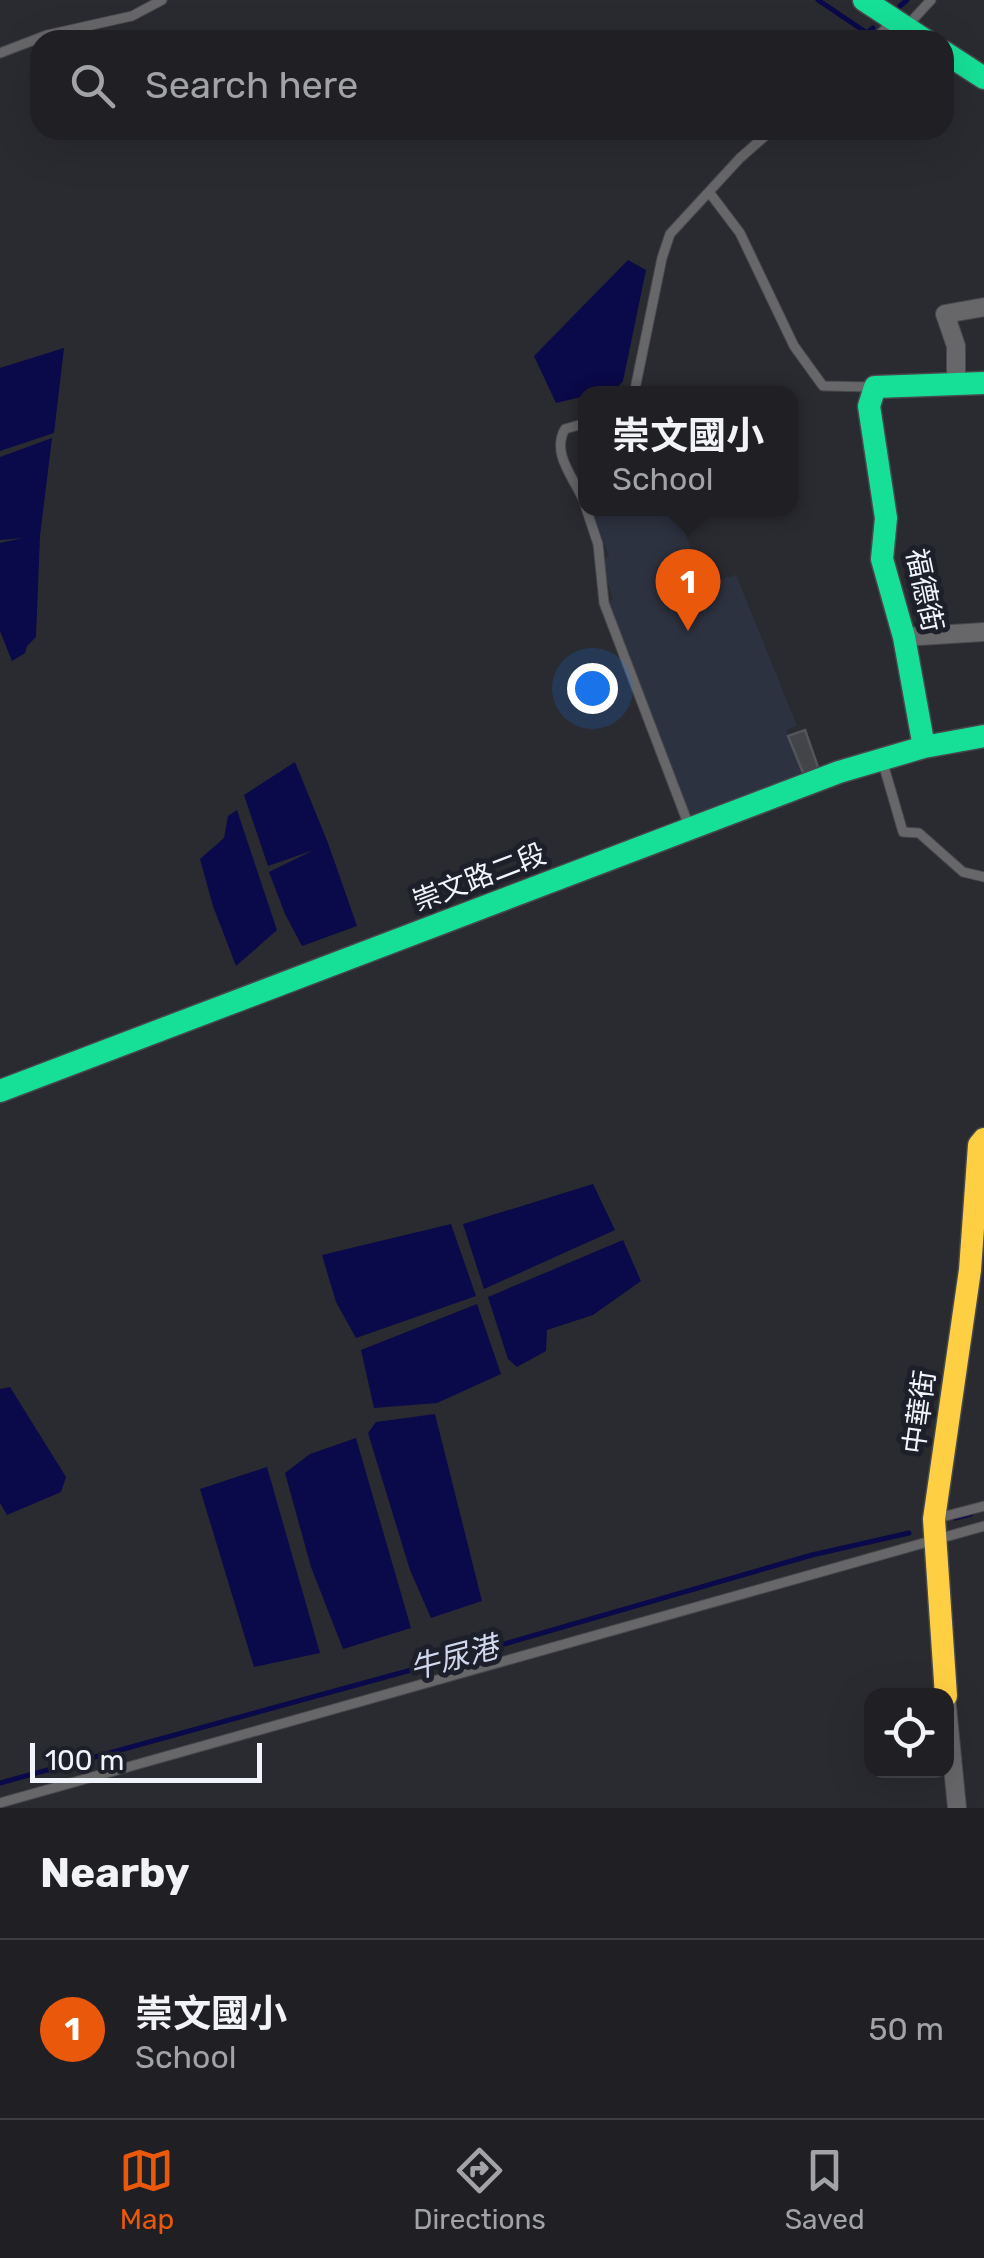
<!DOCTYPE html>
<html lang="en">
<head>
<meta charset="utf-8">
<style>
	body { margin:0; font-family:Rubik,"Noto Sans TC",sans-serif; background:#2d2d31; color:#f1f3f6 }
	.controls { position:absolute; right:30px; bottom:30px; display:grid; overflow:hidden; border-radius:20px; box-shadow:0 10px 40px #0002 }
	.controls button { width:90px; height:90px; display:grid; place-items:center; padding:0; border:0; border-bottom:2px solid #3d3e41; background:#202024; color:#f1f3f6; font:50px sans-serif }
	.scale { position:absolute; left:30px; bottom:25px; width:232px; box-sizing:border-box; padding-left:10px; border:5px solid #f2f4fb; border-top:0; font-size:28px; line-height:35px; white-space:nowrap; color:#f2f4fb; -webkit-text-stroke:8px #1d202a; paint-order:stroke }
	.you { position:absolute; left:592px; top:688px; width:35px; height:35px; margin:-25px; border:8px solid #fff; border-radius:50%; background:#1a73e8; box-shadow:0 0 0 15px #1a73e833 }
	.badge { display:grid; place-items:center; width:65px; height:65px; border-radius:50%; background:#ea580c; color:#fff; font-size:32px; font-weight:700 }
	.pin { position:absolute; translate:-50% -82px; filter:drop-shadow(0 2px 5px #0008) }
	.pin::after { content:''; position:absolute; top:52px; width:35px; height:30px; background:inherit; clip-path:polygon(0 0,100% 0,50% 100%) }
	.popup { position:absolute; left:578px; top:386px; width:220px; height:130px; box-sizing:border-box; display:grid; place-content:center; border-radius:20px; background:#202024; filter:drop-shadow(0 2px 8px #0005); font-size:32px; white-space:nowrap; color:#a2a3a6 }
	.popup b { font-size:38px; color:#f1f3f6 }
	.popup::after { content:''; position:absolute; left:50%; top:100%; margin-left:-20px; border:20px solid transparent; border-top-color:#202024 }
	.list { margin:0; padding:0; list-style:none }
	h2 { display:flex; justify-content:space-between; align-items:center; height:130px; margin:0; padding:0 40px; font-size:42px }
	h2 small { font-size:32px; font-weight:400; color:#a2a3a6 }
	.list li { display:grid; grid-template-columns:65px 1fr auto; gap:30px; align-items:center; box-sizing:border-box; height:180px; padding:0 40px; border-top:2px solid #3d3e41 }
	.list b { display:block; font-size:38px; white-space:nowrap }
	.list p { margin:0; font-size:32px; white-space:nowrap; color:#a2a3a6 }
	.list em { font-size:32px; font-style:normal; color:#a2a3a6 }
	.icon { flex:none; width:55px; height:55px; fill:none; stroke:currentColor; stroke-width:2; stroke-linecap:round; stroke-linejoin:round }
	.map { position:relative; flex:none; width:984px; height:1808px; overflow:hidden }
	.search { position:absolute; background:#202024; box-shadow:0 10px 40px #0002; left:30px; right:30px; top:30px; height:110px; display:flex; align-items:center; gap:25px; box-sizing:border-box; padding:0 35px; border-radius:30px; color:#a2a3a6; font-size:38px }
	.sheet { height:310px; background:#202024 }
	nav { display:flex; justify-content:space-around; align-items:center; box-sizing:border-box; height:140px; border-top:2px solid #3d3e41; background:#202024; font-size:28px; color:#a2a3a6 }
	nav a { display:grid; justify-items:center; gap:5px }
	nav .on { color:#ea580c }
	.map>svg:first-child { display:block }
</style>
</head>
<body>
<div class="map">
<svg width="984" height="1808" viewBox="0 0 984 1808">
	<rect width="100%" height="100%" fill="#2a2b30"/>
	<!-- built -->
	<path fill="#2d3240" d="M 615,509 L 674,509 L 707,583 L 736,575 L 797,726 L 786,730 L 804,775 L 692,819 L 605,603 L 613,599 L 600,560 L 609,556 L 594,516 Z"/>
	<!-- water -->
	<path fill="#0a0949" d="M 628,260 L 646,270 L 623,381 L 616,389 L 586,394 L 585,396 L 556,403 L 534,356 Z
		M 64,348 L 54,433 L 0,451 L 0,368 Z
		M 52,438 L 40,536 L 36,637 L 27,646 L 25,653 L 12,661 L 0,631 L 0,543 L 23,538 L 0,540 L 0,457 Z
		M 295,762 L 328,843 L 357,926 L 302,946 L 285,914 L 269,872 L 314,850 L 268,866 L 244,795 Z
		M 237,810 L 277,930 L 236,966 L 213,906 L 200,859 L 224,838 L 228,816 Z
		M 593,1184 L 615,1230 L 484,1289 L 463,1224 Z
		M 451,1224 L 476,1296 L 356,1338 L 336,1302 L 322,1255 Z
		M 623,1240 L 641,1281 L 593,1315 L 547,1330 L 546,1351 L 517,1367 L 508,1359 L 488,1297 Z
		M 477,1304 L 501,1374 L 437,1403 L 374,1408 L 361,1350 Z
		M 10,1387 L 66,1477 L 61,1492 L 7,1515 L 0,1503 L 0,1389 Z
		M 435,1414 L 482,1601 L 431,1618 L 410,1570 L 368,1433 L 376,1422 Z
		M 356,1438 L 411,1628 L 343,1649 L 311,1567 L 285,1473 L 310,1454 Z
		M 267,1467 L 320,1653 L 254,1667 L 200,1489 Z"/>
	<g fill="none" stroke-linecap="round" stroke-linejoin="round">
		<!-- stream -->
		<path stroke="#0a0949" stroke-width="5" d="M 818,0 L 867,33 L 873,28
			M 900,6 L 907,0
			M 955,1518 L 971,1514
			M 0,1783 L 473,1653 L 812,1555 L 909,1533"/>
	</g>
	<!-- building -->
	<path fill="#434448" stroke="#54555a" stroke-width="2.5" d="M 805,730 L 819,770 L 804,775 L 788,736 Z"/>
	<g fill="none" stroke-linecap="round" stroke-linejoin="round">
		<defs>
			<path id="lane" d="M 906,27 L 931,0
				M 875,40 L 893,20
				M 0,53 L 47,35 L 132,16 L 162,0
				M 709,192 L 740,233 L 794,346 L 823,386 L 872,387
				M 634,394 L 662,258 L 670,234 L 740,158 L 772,130
				M 586,423 L 565,429 C 550,455 577,481 586,506
				M 586,508 L 598,544 L 604,603 L 689,826
				M 882,760 L 903,832 L 919,833 L 963,872 L 984,877
				M 938,1518 L 984,1506
				M 0,1803 L 984,1526"/>
			<path id="street" d="M 956,384 L 956,346 L 945,314 L 984,307
				M 904,637 L 984,632
				M 946,1696 L 957,1808"/>
			<path id="fast" d="M 864,0 L 925,40
				M 944,52 L 984,78
				M 924,747 L 904,637 L 882,559 L 886,518 L 869,406 L 875,387 L 984,383
				M 0,1091 L 839,772 L 924,747 L 984,736"/>
			<path id="slow" d="M 946,1696 L 934,1519 L 970,1270 L 979,1145 L 984,1139"/>
		</defs>
		<!-- lane casing -->
		<use href="#lane" stroke="#47484c" stroke-width="11"/>
		<!-- street casing -->
		<use href="#street" stroke="#47484c" stroke-width="20"/>
		<!-- fast casing -->
		<use href="#fast" stroke="#47484c" stroke-width="25"/>
		<!-- slow casing -->
		<use href="#slow" stroke="#47484c" stroke-width="25"/>
		<!-- lane -->
		<use href="#lane" stroke="#67676a" stroke-width="9"/>
		<!-- street -->
		<use href="#street" stroke="#67676a" stroke-width="18"/>
		<!-- fast -->
		<use href="#fast" stroke="#16e098" stroke-width="22"/>
		<!-- slow -->
		<use href="#slow" stroke="#ffcf43" stroke-width="22"/>
	</g>
	<g text-anchor="middle" stroke-width="10" stroke-linejoin="round" paint-order="stroke">
		<!-- street labels -->
		<g font-size="28" fill="#f2f4fb" stroke="#1d202a">
			<text transform="translate(925 590) rotate(78)" y="10">福德街</text>
			<text transform="translate(479 877) rotate(-21)" y="10">崇文路二段</text>
			<text transform="translate(919 1412) rotate(-82)" y="10">中華街</text>
		</g>
		<!-- water labels -->
		<g font-size="30" font-style="italic" fill="#d1d9ee" stroke="#1d202a">
			<text transform="translate(454 1658) rotate(-15)" y="10">牛尿港</text>
		</g>
	</g>
</svg>
<div class="controls">
<button><svg class="icon" aria-label="locate" viewBox="0 0 24 24"><circle cx="12" cy="12" r="6"/><path d="M12 2v4M12 18v4M2 12h4M18 12h4"/></svg></button>
</div>
<div class="scale">100 m</div>
<div class="you"></div>
<div class="pin badge" style="left:688px;top:631px">1</div>
<div class="popup"><b>崇文國小</b>School</div>
<div class="search"><svg class="icon" aria-label="search" viewBox="0 0 24 24"><circle cx="10" cy="10" r="6"/><path d="M15 15l6 6"/></svg>Search here</div>
</div>
<section class="sheet">
<h2>Nearby<small></small></h2>
<ul class="list">
<li><span class="badge">1</span><div><b>崇文國小</b><p>School</p></div><em>50 m</em></li>
</ul>
</section>
<nav>
<a class="on"><svg class="icon" aria-label="map" viewBox="0 0 24 24"><path d="M3 6l6-2 6 2 6-2v14l-6 2-6-2-6 2zM9 4v14M15 6v14"/></svg>Map</a>
<a><svg class="icon" aria-label="directions" viewBox="0 0 24 24"><path d="M12 3l9 9-9 9-9-9zM9 14v-3h6M13 9l2 2-2 2"/></svg>Directions</a>
<a><svg class="icon" aria-label="saved" viewBox="0 0 24 24"><path d="M7 4h10v16l-5-4-5 4z"/></svg>Saved</a>
</nav>
</body>
</html>
